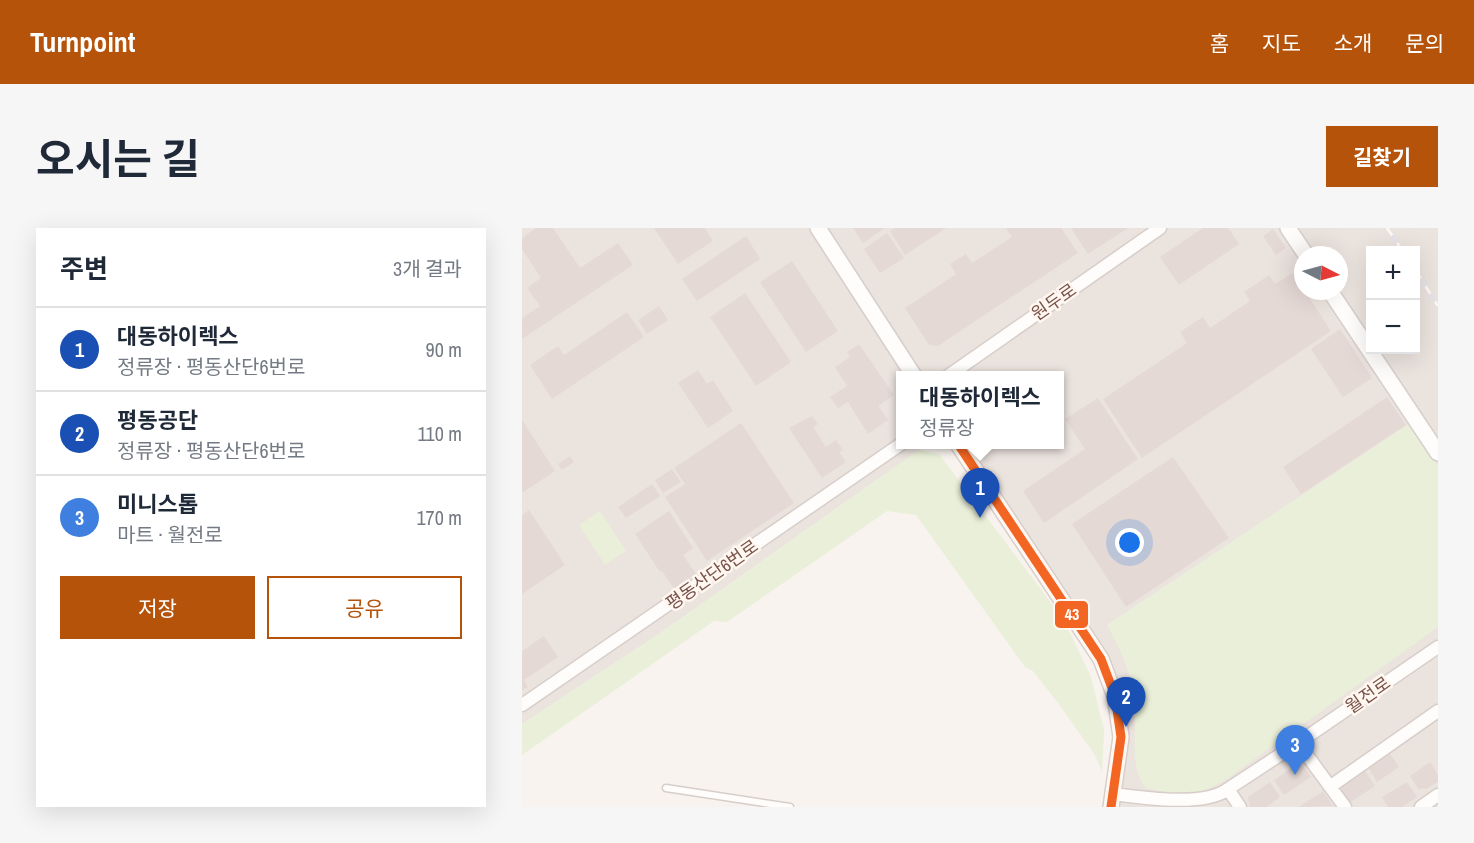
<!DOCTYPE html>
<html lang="ko">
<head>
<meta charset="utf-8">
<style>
	body { margin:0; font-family:"Archivo Narrow","Noto Sans KR",sans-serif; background:#f6f6f7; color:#1f2937 }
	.controls { position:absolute; right:18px; top:18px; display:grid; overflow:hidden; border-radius:0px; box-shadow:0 6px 24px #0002 }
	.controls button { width:54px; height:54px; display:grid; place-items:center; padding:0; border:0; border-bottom:2px solid #e0e1e3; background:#fff; color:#1f2937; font:30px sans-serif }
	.compass { position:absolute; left:772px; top:18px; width:54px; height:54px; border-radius:50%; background:#fff; box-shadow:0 6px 24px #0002; rotate:96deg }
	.you { position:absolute; left:608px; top:315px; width:21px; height:21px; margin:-15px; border:4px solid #fff; border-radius:50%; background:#1a73e8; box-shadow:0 0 0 9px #1a73e833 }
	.badge { display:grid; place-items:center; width:39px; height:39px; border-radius:50%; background:#b45309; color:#fff; font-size:20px; font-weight:700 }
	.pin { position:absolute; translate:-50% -50px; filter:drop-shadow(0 2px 3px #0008) }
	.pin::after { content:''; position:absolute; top:32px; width:21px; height:18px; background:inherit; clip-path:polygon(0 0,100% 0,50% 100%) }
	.popup { position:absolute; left:374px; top:143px; width:168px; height:78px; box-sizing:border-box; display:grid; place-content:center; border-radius:0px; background:#fff; filter:drop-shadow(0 2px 4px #0005); font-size:20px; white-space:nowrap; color:#747a83 }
	.popup b { font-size:22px; color:#1f2937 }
	.popup::after { content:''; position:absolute; left:50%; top:100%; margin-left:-12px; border:12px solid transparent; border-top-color:#fff }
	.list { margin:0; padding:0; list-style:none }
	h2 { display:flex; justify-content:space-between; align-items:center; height:78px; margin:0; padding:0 24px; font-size:26px }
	h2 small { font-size:20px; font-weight:400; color:#747a83 }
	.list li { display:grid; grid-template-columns:39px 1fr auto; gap:18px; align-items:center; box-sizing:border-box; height:84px; padding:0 24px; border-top:2px solid #e0e1e3 }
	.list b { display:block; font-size:22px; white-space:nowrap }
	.list p { margin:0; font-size:20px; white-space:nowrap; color:#747a83 }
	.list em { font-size:20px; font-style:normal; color:#747a83 }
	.actions { display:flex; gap:12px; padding:18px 24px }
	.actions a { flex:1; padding:14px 0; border:2px solid #b45309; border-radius:0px; text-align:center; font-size:21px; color:#b45309 }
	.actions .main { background:#b45309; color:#fff }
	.map { position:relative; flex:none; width:916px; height:579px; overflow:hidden; border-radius:0px }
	header { display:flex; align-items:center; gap:36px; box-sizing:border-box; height:84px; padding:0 30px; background:#b45309; color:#fff }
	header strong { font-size:28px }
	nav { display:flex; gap:33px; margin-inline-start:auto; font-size:21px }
	.intro { display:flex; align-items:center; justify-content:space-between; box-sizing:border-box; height:144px; padding:0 36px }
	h1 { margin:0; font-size:42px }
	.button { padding:15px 27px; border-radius:0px; background:#b45309; color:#fff; font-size:21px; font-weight:700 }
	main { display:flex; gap:36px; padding:0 36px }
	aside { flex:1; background:#fff; border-radius:0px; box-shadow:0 6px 24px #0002 }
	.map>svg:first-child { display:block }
</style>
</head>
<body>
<header>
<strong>Turnpoint</strong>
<nav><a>홈</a><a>지도</a><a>소개</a><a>문의</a></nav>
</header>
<div class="intro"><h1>오시는 길</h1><a class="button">길찾기</a></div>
<main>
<aside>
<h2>주변<small>3개 결과</small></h2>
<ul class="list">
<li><span class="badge" style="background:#1a4fb4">1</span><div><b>대동하이렉스</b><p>정류장 · 평동산단6번로</p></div><em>90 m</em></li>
<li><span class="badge" style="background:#1a4fb4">2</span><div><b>평동공단</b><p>정류장 · 평동산단6번로</p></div><em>110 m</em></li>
<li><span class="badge" style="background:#3f7fe0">3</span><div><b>미니스톱</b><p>마트 · 월전로</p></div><em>170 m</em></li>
</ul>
<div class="actions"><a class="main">저장</a><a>공유</a></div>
</aside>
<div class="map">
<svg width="916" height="579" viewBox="0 0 916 579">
	<rect width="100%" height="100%" fill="#f8f3ee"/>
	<!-- industrial -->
	<path fill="#ebe3de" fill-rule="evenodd" d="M 0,0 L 916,0 L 916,579 L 589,579 L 593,468 L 436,217 L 538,216 L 538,148 L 378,148 L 378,216 L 409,217 L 397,222 L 137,406 L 0,496 ZM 848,22 L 894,22 L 894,122 L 848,122 ZM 781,27 L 817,27 L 817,63 L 781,63 Z"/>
	<!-- green -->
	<path fill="#e9efd8" d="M 888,195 L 916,238 L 916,399 L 705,551 C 670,571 663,568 624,560 C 609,541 613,517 613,494 C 613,480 611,465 608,452 C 605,433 594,415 585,397 Z
		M 397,222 L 417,226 L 533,380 L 550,409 L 569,449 L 582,502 L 580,544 L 573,527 L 536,475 L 511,443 L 503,439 L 394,287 L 365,283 L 205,394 L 192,393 L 0,527 L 0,496 L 137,406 Z
		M 78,283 L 104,323 L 83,337 L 57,297 Z"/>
	<!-- building -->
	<path fill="#e5d9d5" d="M 14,0 L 31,0 L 58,40 L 96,15 L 111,37 L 0,111 L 0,90 L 18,78 L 5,60 L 19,50 L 0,21 L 0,10 Z
		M 132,0 L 183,0 L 191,13 L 156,36 Z
		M 331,0 L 363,0 L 341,15 Z
		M 373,0 L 424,0 L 383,27 L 368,3 Z
		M 484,0 L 539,0 L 556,25 L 416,118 L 407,117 L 383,80 L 434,46 L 428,36 L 444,26 L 450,35 L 490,9 Z
		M 549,0 L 606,0 L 566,26 Z
		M 681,0 L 706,0 L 717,16 L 657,57 L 638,29 Z
		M 751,1 L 764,20 L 754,27 L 741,8 Z
		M 365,5 L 382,30 L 358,45 L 342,21 Z
		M 224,8 L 238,31 L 175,73 L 160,51 Z
		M 270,33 L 316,103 L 284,124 L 238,54 Z
		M 771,45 L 809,103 L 620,230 L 581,171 L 665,115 L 658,104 L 681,89 L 688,100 L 728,73 L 722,64 L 747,47 L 753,56 Z
		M 223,65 L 269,134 L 234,158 L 188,89 Z
		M 137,78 L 146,92 L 125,106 L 116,92 Z
		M 105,84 L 122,109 L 30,171 L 8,137 L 36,118 L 42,127 Z
		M 818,101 L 850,150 L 821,169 L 789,121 Z
		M 337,116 L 372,167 L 356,178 L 366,192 L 346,206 L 326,174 L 316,180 L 308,169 L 325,158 L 313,139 L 328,129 L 325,124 Z
		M 176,142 L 185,156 L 191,152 L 211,183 L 186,200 L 156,155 Z
		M 865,169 L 884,197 L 779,266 L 761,239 Z
		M 576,170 L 616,231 L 522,295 L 501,263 L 563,221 L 543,191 Z
		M 290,188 L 296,196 L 291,199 L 304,219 L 314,212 L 321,222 L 317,224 L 324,234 L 300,250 L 267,200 Z
		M 0,192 L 33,243 L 0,265 Z
		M 219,195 L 272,275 L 185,333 L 143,269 L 163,256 L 152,240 Z
		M 48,228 L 52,234 L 40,242 L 36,236 Z
		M 651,229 L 707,310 L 604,379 L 550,296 Z
		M 150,241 L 159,254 L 141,265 L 133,252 Z
		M 130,256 L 138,268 L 104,290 L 96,279 Z
		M 7,282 L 43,337 L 0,366 L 0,287 Z
		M 147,283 L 171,320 L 161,327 L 174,346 L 152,360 L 140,343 L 138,344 L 113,306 Z
		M 22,408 L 36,429 L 2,452 L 6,459 L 0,462 L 0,423 Z
		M 867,524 L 877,539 L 855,554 L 845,538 Z
		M 908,534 L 916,547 L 916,554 L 904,561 L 900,560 L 897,562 L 888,548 Z
		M 774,537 L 782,539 L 789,549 L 762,567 L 752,552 Z
		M 842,541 L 853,558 L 827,575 L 819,563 L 821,555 Z
		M 748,554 L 758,569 L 744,579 L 728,579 L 726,569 Z
		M 885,554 L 895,569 L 880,579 L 866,579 L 860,569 Z
		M 801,563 L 811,578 L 777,579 Z"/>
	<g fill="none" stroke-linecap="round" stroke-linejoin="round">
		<defs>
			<path id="service" d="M 144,560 L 268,579"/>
			<path id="minor" d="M 426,148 L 638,0
				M 0,477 L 379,216
				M 776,515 L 823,579
				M 809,558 L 916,483
				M 706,561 L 718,579
				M 592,566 C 622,570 683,579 706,561 L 776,515 L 916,419
				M 899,579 L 916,567"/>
			<path id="tertiary" d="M 296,0 L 392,148
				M 766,0 L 784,27
				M 808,63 L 916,225
				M 436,216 L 579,431 L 593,468 L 599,509 L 589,579"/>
		</defs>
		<!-- service casing -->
		<use href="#service" stroke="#d7ceca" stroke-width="9"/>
		<!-- minor casing -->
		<use href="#minor" stroke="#d7ceca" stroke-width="15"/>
		<!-- tertiary casing -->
		<use href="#tertiary" stroke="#d7ceca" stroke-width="18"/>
		<!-- service -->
		<use href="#service" stroke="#fefdfc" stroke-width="6"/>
		<!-- minor -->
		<use href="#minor" stroke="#fefdfc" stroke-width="12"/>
		<!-- tertiary -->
		<use href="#tertiary" stroke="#fefdfc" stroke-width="15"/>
		<defs>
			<path id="rail" d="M 865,0 L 880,22
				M 894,43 L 916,78"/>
		</defs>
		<!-- rail casing -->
		<use href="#rail" stroke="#e5e3e6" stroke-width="5"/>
		<!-- rail -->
		<use href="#rail" stroke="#fff7f0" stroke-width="3" stroke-dasharray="9" stroke-linecap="butt"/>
		<defs>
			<path id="bus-1" d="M 436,216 L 579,431 L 593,468 L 599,509 L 589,579"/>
		</defs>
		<!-- bus-1 casing -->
		<use href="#bus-1" stroke="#fff7f0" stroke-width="14"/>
		<!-- bus-1 -->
		<use href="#bus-1" stroke="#f26522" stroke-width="9"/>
	</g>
	<g text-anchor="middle" stroke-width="5" stroke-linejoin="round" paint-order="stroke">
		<!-- street labels -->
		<g font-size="18" fill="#78544b" stroke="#fff7f0">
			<text transform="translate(532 74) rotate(-35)" y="6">원두로</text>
			<text transform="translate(190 347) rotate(-35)" y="6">평동산단6번로</text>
			<text transform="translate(846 467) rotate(-35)" y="6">월전로</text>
		</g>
	</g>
	<rect stroke="#fff7f0" stroke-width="2" x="532" y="372" width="35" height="29" rx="6" fill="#f26522"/>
	<g font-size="16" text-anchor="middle" font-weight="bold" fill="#fff">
		<text x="550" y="392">43</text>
	</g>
</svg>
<div class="controls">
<button>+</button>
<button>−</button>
</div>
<svg class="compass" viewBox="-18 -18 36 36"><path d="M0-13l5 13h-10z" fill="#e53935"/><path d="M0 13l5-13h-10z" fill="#747a83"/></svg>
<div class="you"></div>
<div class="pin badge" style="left:458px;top:290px;background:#1a4fb4">1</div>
<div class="popup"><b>대동하이렉스</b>정류장</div>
<div class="pin badge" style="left:604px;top:499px;background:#1a4fb4">2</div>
<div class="pin badge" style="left:773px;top:547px;background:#3f7fe0">3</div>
</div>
</main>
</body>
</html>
